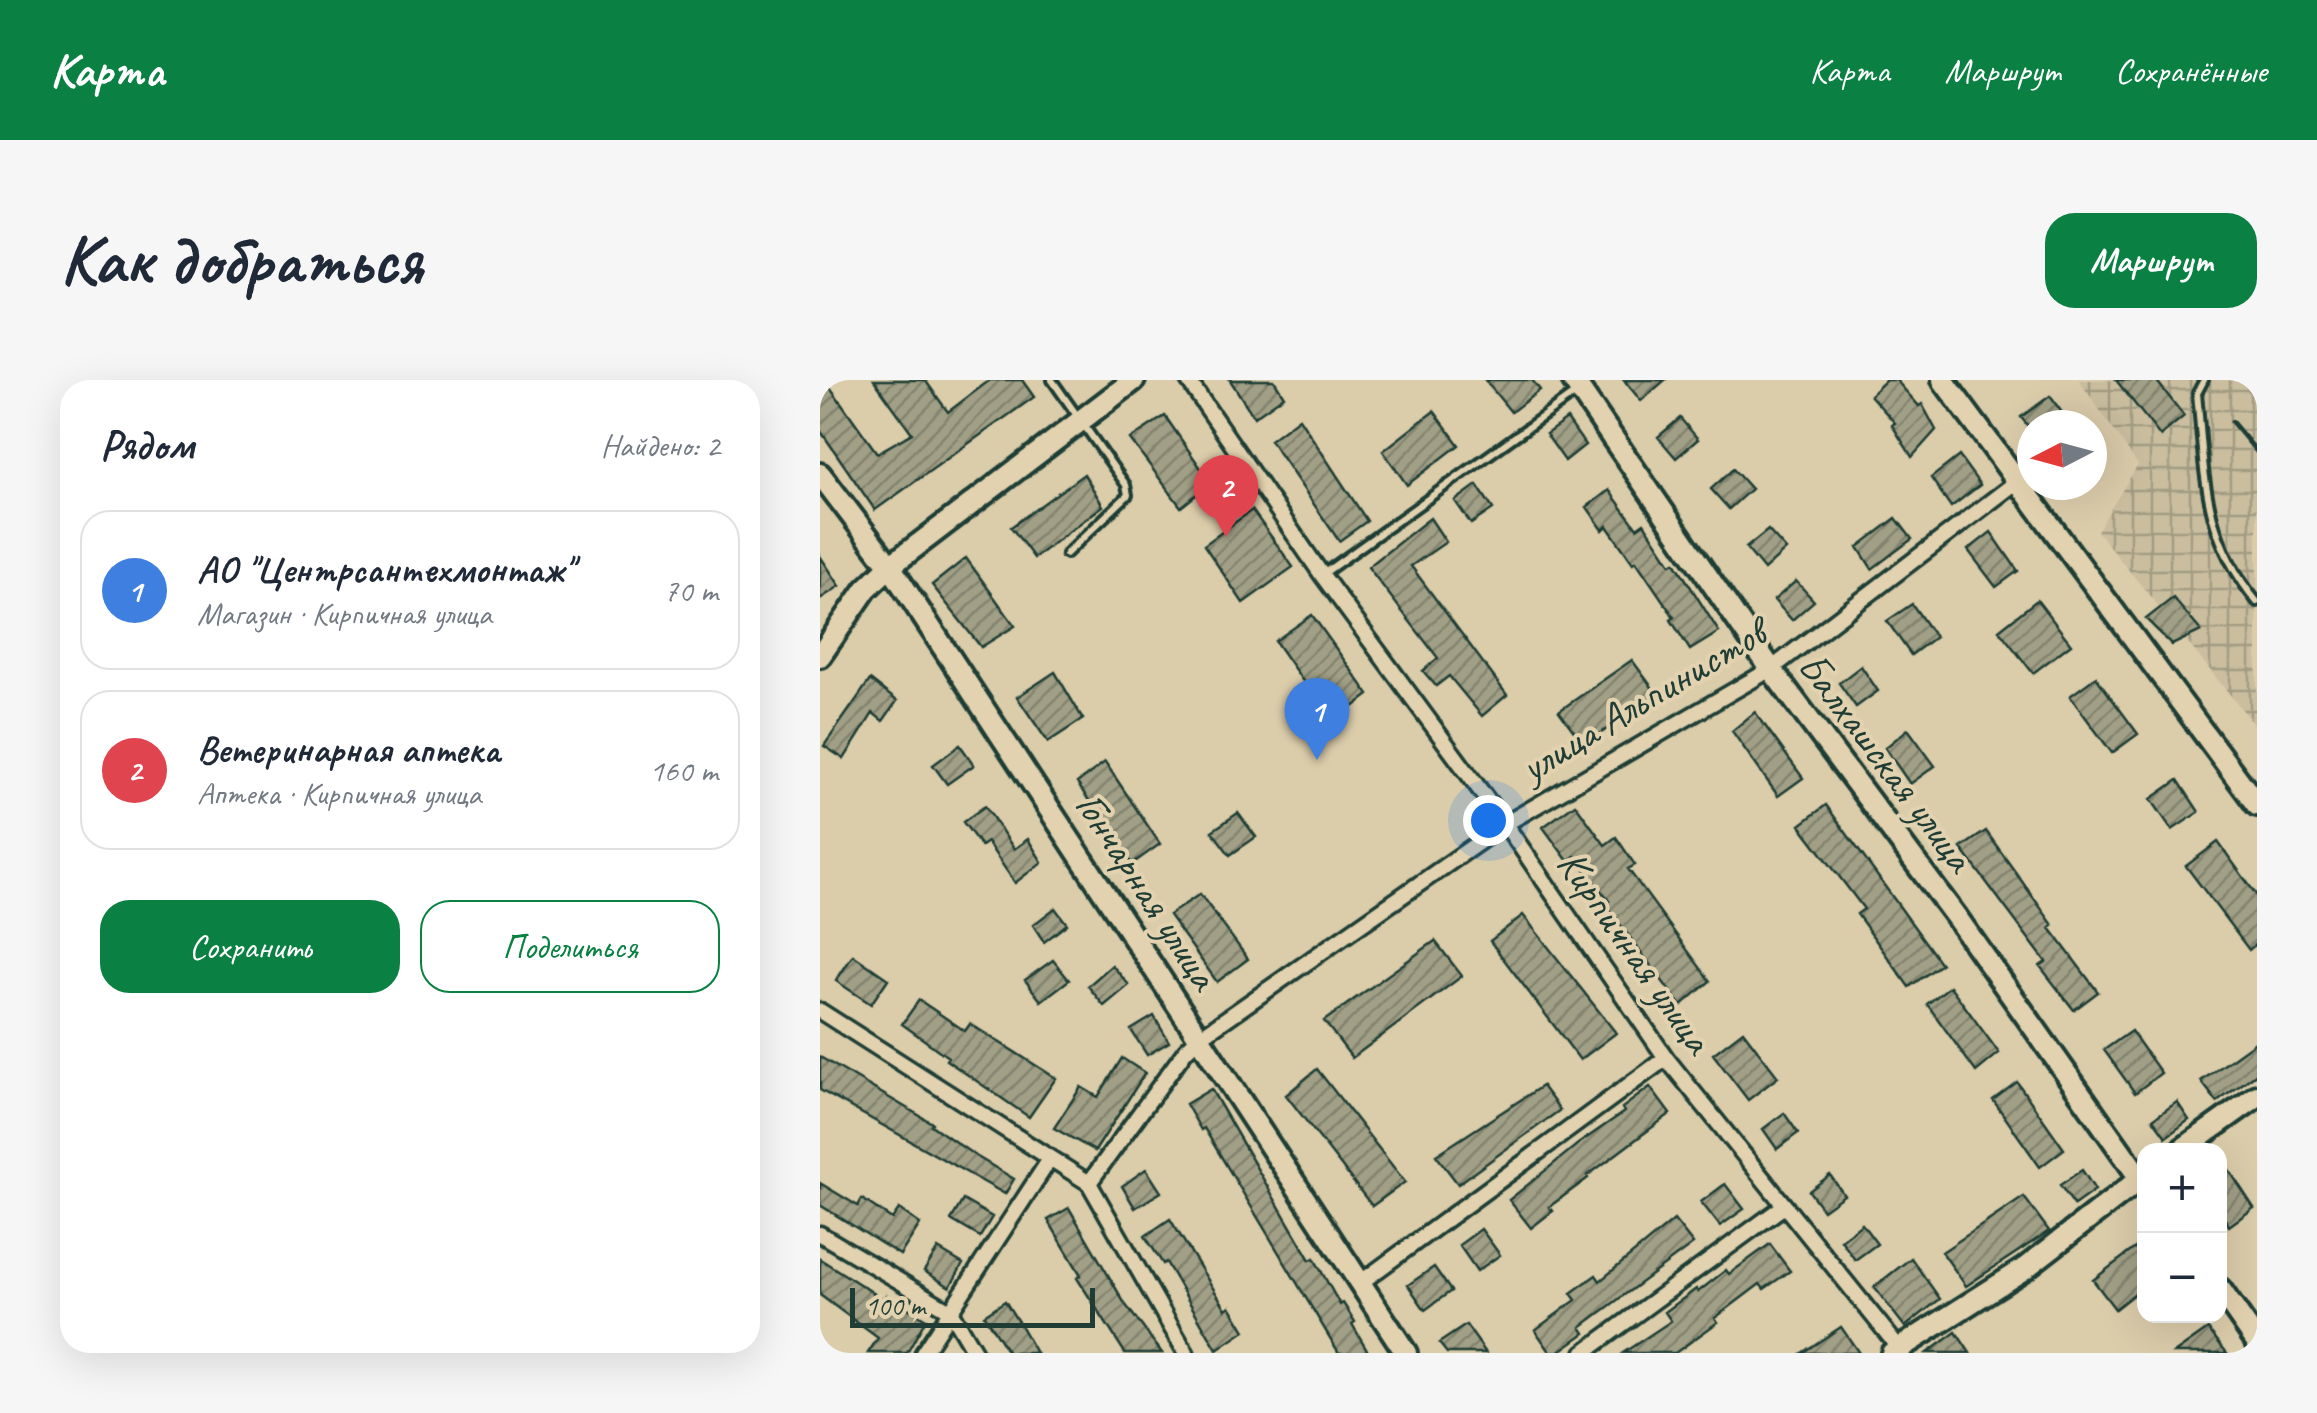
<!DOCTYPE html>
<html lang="ru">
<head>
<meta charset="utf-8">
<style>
	body { margin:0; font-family:Caveat,sans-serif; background:#f6f6f7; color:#1f2937 }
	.controls { position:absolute; right:30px; bottom:30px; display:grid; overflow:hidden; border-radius:20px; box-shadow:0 10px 40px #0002 }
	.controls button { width:90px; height:90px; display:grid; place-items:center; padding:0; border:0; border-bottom:2px solid #e0e1e3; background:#fff; color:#1f2937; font:50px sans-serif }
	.compass { position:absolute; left:1197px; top:30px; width:90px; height:90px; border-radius:50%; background:#fff; box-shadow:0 10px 40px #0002; rotate:264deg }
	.scale { position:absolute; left:30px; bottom:25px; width:245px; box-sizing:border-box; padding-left:10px; border:5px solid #1f3d34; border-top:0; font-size:28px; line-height:35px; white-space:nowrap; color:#1f3d34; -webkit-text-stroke:8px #e3d2af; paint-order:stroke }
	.you { position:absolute; left:668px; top:440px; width:35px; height:35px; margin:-25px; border:8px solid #fff; border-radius:50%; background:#1a73e8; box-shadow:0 0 0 15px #1a73e833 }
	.badge { display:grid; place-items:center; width:65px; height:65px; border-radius:50%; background:#0b8043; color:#fff; font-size:32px; font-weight:700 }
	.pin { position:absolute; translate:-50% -82px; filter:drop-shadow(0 2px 5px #0008) }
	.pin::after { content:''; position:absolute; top:52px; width:35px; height:30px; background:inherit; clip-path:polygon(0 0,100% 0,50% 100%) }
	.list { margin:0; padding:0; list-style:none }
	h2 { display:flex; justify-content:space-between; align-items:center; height:130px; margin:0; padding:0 40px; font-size:42px }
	h2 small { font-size:32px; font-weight:400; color:#747a83 }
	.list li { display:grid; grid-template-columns:65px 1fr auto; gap:30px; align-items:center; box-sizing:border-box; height:160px; margin:0 20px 20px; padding:0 20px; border:2px solid #e0e1e3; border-radius:30px }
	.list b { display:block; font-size:38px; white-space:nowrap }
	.list p { margin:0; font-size:32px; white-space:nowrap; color:#747a83 }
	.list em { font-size:32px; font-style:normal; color:#747a83 }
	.actions { display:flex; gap:20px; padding:30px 40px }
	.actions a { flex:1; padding:22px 0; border:2px solid #0b8043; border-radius:30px; text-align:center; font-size:35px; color:#0b8043 }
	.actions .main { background:#0b8043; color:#fff }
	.map { position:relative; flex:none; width:1437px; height:973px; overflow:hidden; border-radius:30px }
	header { display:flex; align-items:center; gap:60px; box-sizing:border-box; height:140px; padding:0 50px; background:#0b8043; color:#fff }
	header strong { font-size:48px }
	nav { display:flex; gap:55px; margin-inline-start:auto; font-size:35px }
	.intro { display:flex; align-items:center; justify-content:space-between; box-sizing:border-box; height:240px; padding:0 60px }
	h1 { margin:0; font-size:70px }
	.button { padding:25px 45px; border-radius:30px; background:#0b8043; color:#fff; font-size:35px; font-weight:700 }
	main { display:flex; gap:60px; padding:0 60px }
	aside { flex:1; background:#fff; border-radius:30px; box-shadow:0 10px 40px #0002 }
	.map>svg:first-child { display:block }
</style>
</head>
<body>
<header>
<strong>Карта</strong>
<nav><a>Карта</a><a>Маршрут</a><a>Сохранённые</a></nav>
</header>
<div class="intro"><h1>Как добраться</h1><a class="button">Маршрут</a></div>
<main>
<aside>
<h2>Рядом<small>Найдено: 2</small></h2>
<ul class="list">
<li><span class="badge" style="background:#3f7fe0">1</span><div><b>АО &quot;Центрсантехмонтаж&quot;</b><p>Магазин · Кирпичная улица</p></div><em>70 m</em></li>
<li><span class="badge" style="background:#e0444e">2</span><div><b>Ветеринарная аптека</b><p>Аптека · Кирпичная улица</p></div><em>160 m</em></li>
</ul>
<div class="actions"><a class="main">Сохранить</a><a>Поделиться</a></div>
</aside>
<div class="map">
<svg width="1437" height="973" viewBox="0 0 1437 973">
	<defs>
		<pattern id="industrial-grid" width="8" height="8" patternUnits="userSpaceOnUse" patternTransform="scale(2.5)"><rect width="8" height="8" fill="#cabe9f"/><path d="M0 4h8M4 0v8" fill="none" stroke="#a39c82"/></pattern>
		<pattern id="building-hatch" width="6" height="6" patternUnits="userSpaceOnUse" patternTransform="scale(2.5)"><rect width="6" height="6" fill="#a19f85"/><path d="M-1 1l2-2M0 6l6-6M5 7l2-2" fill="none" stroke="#83836e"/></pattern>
	</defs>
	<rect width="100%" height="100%" fill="#dbccaa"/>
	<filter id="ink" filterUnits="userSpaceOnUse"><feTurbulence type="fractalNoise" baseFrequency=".01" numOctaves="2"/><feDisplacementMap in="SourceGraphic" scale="20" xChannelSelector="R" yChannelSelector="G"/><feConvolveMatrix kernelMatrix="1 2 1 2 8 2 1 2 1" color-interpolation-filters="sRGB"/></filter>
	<g filter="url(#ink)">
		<!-- industrial -->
		<path fill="url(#industrial-grid)" d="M 1259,0 L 1437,0 L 1437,348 L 1277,151 L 1318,85 Z"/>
		<!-- building -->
		<path fill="url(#building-hatch)" stroke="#1f3d34" stroke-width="2.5" d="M 0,0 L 5,0 L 57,73 L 92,53 L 54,0 L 105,0 L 128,32 L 170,0 L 202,0 L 214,17 L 55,130 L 0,50 Z
			M 410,0 L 454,0 L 464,16 L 434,37 Z
			M 665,0 L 712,0 L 720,10 L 691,32 Z
			M 804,0 L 845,0 L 821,21 Z
			M 1066,0 L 1076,0 L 1099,26 L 1102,24 L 1116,50 L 1092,77 L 1072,45 L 1075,43 L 1050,15 Z
			M 1296,0 L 1336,0 L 1364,36 L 1340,56 Z
			M 1230,16 L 1251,45 L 1207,45 L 1201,37 Z
			M 614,31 L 639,65 L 587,105 L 563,71 Z
			M 345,36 L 391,103 L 361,127 L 310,59 Z
			M 479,38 L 547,141 L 519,161 L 450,60 Z
			M 860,38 L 878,59 L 856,78 L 838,57 Z
			M 747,39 L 765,65 L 745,81 L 726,54 Z
			M 1139,76 L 1160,105 L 1131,127 L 1111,98 Z
			M 913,89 L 931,109 L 909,129 L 891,109 Z
			M 264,94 L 283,126 L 214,178 L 191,147 Z
			M 657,105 L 673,129 L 651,144 L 635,121 Z
			M 789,110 L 817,148 L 824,143 L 851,184 L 855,182 L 899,252 L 870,270 L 851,240 L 854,237 L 816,181 L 813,183 L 787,146 L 783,150 L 767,127 Z
			M 432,130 L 473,187 L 423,223 L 384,165 Z
			M 610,138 L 626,162 L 591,186 L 687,315 L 662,336 L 629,296 L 616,306 L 603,291 L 618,278 L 548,187 Z
			M 1076,138 L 1092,159 L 1052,189 L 1038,167 Z
			M 948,150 L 966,170 L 944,190 L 926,168 Z
			M 1171,152 L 1198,191 L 1176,207 L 1148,170 Z
			M 0,176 L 20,206 L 0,219 Z
			M 146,178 L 195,246 L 161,267 L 112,205 Z
			M 976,201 L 994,221 L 972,240 L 954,220 Z
			M 1353,218 L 1381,251 L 1352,265 L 1326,239 Z
			M 1217,220 L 1251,264 L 1213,293 L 1179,250 Z
			M 1092,224 L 1115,257 L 1091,275 L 1067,241 Z
			M 492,235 L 549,315 L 512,343 L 455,261 Z
			M 812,280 L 837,314 L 764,365 L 739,331 Z
			M 1041,286 L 1058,311 L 1036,327 L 1019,303 Z
			M 235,292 L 263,339 L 228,362 L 197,317 Z
			M 1276,297 L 1318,354 L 1292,373 L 1250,316 Z
			M 50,300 L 77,321 L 63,341 L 53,333 L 24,379 L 4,366 Z
			M 935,332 L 983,398 L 958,416 L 912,351 Z
			M 1088,349 L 1115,386 L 1090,404 L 1065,368 Z
			M 140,365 L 154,385 L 127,404 L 113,385 Z
			M 285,382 L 340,464 L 312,484 L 257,403 Z
			M 1358,400 L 1379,432 L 1352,450 L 1331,419 Z
			M 755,424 L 785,465 L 796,457 L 815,485 L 808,489 L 890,601 L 861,626 L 785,524 L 789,521 L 755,476 L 748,481 L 723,447 Z
			M 1006,425 L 1121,584 L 1089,607 L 1037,534 L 1044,529 L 980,445 Z
			M 165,426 L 194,469 L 208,459 L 222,482 L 195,503 L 167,462 L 161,466 L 143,442 Z
			M 418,433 L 436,457 L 410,475 L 392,451 Z
			M 1166,451 L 1233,545 L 1230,548 L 1278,612 L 1254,630 L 1220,586 L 1226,582 L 1141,468 Z
			M 1398,462 L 1437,516 L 1437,563 L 1429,570 L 1366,486 Z
			M 380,514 L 428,579 L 397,602 L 349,535 Z
			M 235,528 L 247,544 L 224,562 L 213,545 Z
			M 703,535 L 796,653 L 760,680 L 670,561 Z
			M 615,561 L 642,596 L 532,678 L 504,641 Z
			M 33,575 L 68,599 L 51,624 L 16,601 Z
			M 233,580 L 249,600 L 221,621 L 205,600 Z
			M 292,585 L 309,605 L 284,626 L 268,606 Z
			M 1130,606 L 1179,673 L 1156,692 L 1107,624 Z
			M 99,620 L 145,651 L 150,644 L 236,698 L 209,737 L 126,680 L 128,677 L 82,644 Z
			M 334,636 L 349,662 L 327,675 L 311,650 Z
			M 923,651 L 958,697 L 928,720 L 893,674 Z
			M 1311,651 L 1341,693 L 1315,713 L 1284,670 Z
			M 1437,661 L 1437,693 L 1397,722 L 1381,701 Z
			M 0,677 L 112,743 L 111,745 L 154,775 L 194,799 L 185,814 L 0,710 Z
			M 302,678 L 325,693 L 275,771 L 234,748 L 261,707 L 278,717 Z
			M 497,689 L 585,802 L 552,826 L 466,715 Z
			M 1197,702 L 1244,769 L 1220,787 L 1173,720 Z
			M 722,706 L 740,730 L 638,804 L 616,775 Z
			M 830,707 L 850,734 L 767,796 L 768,798 L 729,827 L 733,831 L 711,848 L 689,820 L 758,764 L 804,732 L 802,728 Z
			M 391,709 L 490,880 L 494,878 L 520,925 L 523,923 L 535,942 L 532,944 L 549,973 L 519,973 L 384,748 L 381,750 L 366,724 Z
			M 1357,722 L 1369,740 L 1346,757 L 1333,739 Z
			M 964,733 L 978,753 L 957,769 L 943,749 Z
			M 1400,776 L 1434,828 L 1409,846 L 1400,831 Z
			M 326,789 L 341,812 L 315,828 L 302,806 Z
			M 1262,790 L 1275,810 L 1254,825 L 1240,805 Z
			M 1010,795 L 1024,815 L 1003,830 L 989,811 Z
			M 0,803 L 38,826 L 42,819 L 72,839 L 79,829 L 100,844 L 80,875 L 0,825 Z
			M 905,804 L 924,829 L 900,846 L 881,822 Z
			M 1204,817 L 1229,851 L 1146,906 L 1122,872 Z
			M 143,820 L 172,837 L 160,857 L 131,840 Z
			M 249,828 L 305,924 L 342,973 L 305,973 L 257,898 L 261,895 L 228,840 Z
			M 350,839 L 406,929 L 410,926 L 425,951 L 397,970 L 346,882 L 343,884 L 325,856 Z
			M 854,840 L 873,864 L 761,947 L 765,953 L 737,973 L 731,973 L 715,950 L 756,920 L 751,913 L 776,895 L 780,901 Z
			M 1042,844 L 1057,864 L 1035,880 L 1021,860 Z
			M 661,849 L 680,875 L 657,891 L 639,865 Z
			M 950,864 L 970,891 L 944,909 L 940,904 L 895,938 L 898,942 L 855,973 L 803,973 L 851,941 L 845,932 L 876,909 L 878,912 L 906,890 L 909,894 Z
			M 1315,868 L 1324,881 L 1324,906 L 1295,929 L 1273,900 Z
			M 118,869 L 143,884 L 130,907 L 104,891 Z
			M 1091,878 L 1120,919 L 1085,947 L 1054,907 Z
			M 0,879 L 63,919 L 66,915 L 106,939 L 87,973 L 48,973 L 58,958 L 0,915 Z
			M 614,887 L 631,911 L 605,930 L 588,905 Z
			M 185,921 L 200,945 L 216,973 L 188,973 L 164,935 Z
			M 646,945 L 666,973 L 627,973 L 619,963 Z
			M 1021,947 L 1039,973 L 982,973 Z
			M 1388,949 L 1407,973 L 1354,973 Z
			M 1136,952 L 1150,973 L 1107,973 Z"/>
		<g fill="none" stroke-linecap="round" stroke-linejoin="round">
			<defs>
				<path id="lane" d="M 232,0 L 306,105 L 308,115 L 246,174
					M 1384,0 L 1377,13 C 1385,95 1382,155 1437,222
					M 503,194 L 757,12"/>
				<path id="street" d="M 368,0 L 502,195 L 685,444 L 846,678 L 1083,973
					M 0,631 L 269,803 L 366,973
					M 269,803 L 366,670 L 380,657 L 685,444 L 951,289 L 1199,100
					M 0,854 L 130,931 L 155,973
					M 540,903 L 846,678
					M 103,973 L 230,779
					M 763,973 L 964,826"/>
				<path id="secondary" d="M 753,0 L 951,289 L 1137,538 L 1324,804
					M 1123,0 L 1437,425
					M 0,94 L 70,186 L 586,973
					M 0,276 L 46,209 L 70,186 L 314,0
					M 1360,771 L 1437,716
					M 1400,909 L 1437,962
					M 1072,973 L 1204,889 L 1324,796"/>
			</defs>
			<!-- lane casing -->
			<use href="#lane" stroke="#1f3d34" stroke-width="14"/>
			<!-- street casing -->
			<use href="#street" stroke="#1f3d34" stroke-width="21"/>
			<!-- secondary casing -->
			<use href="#secondary" stroke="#1f3d34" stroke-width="28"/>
			<!-- lane -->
			<use href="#lane" stroke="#e3d2af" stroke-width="6"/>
			<!-- street -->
			<use href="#street" stroke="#e3d2af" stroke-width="14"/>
			<!-- secondary -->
			<use href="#secondary" stroke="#e3d2af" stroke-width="20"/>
			<!-- rail -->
			<path stroke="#1f3d34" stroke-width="5" d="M 1412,42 L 1437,72"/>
		</g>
	</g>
	<g text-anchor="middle" stroke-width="8" stroke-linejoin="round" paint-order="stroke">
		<!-- street labels -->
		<g font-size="42" fill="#1f3d34" stroke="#e3d2af">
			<text transform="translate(822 319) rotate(-31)" y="15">улица Альпинистов</text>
			<text transform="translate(1067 381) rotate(53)" y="15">Балхашская улица</text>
			<text transform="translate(328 510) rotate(57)" y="15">Гончарная улица</text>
			<text transform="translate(816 571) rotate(55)" y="15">Кирпичная улица</text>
		</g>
	</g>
</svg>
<div class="controls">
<button>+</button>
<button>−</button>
</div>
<svg class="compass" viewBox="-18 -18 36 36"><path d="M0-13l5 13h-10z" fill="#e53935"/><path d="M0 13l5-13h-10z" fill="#747a83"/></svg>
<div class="scale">100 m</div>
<div class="you"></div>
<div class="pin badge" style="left:497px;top:380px;background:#3f7fe0">1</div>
<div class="pin badge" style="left:406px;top:157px;background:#e0444e">2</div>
</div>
</main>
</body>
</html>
